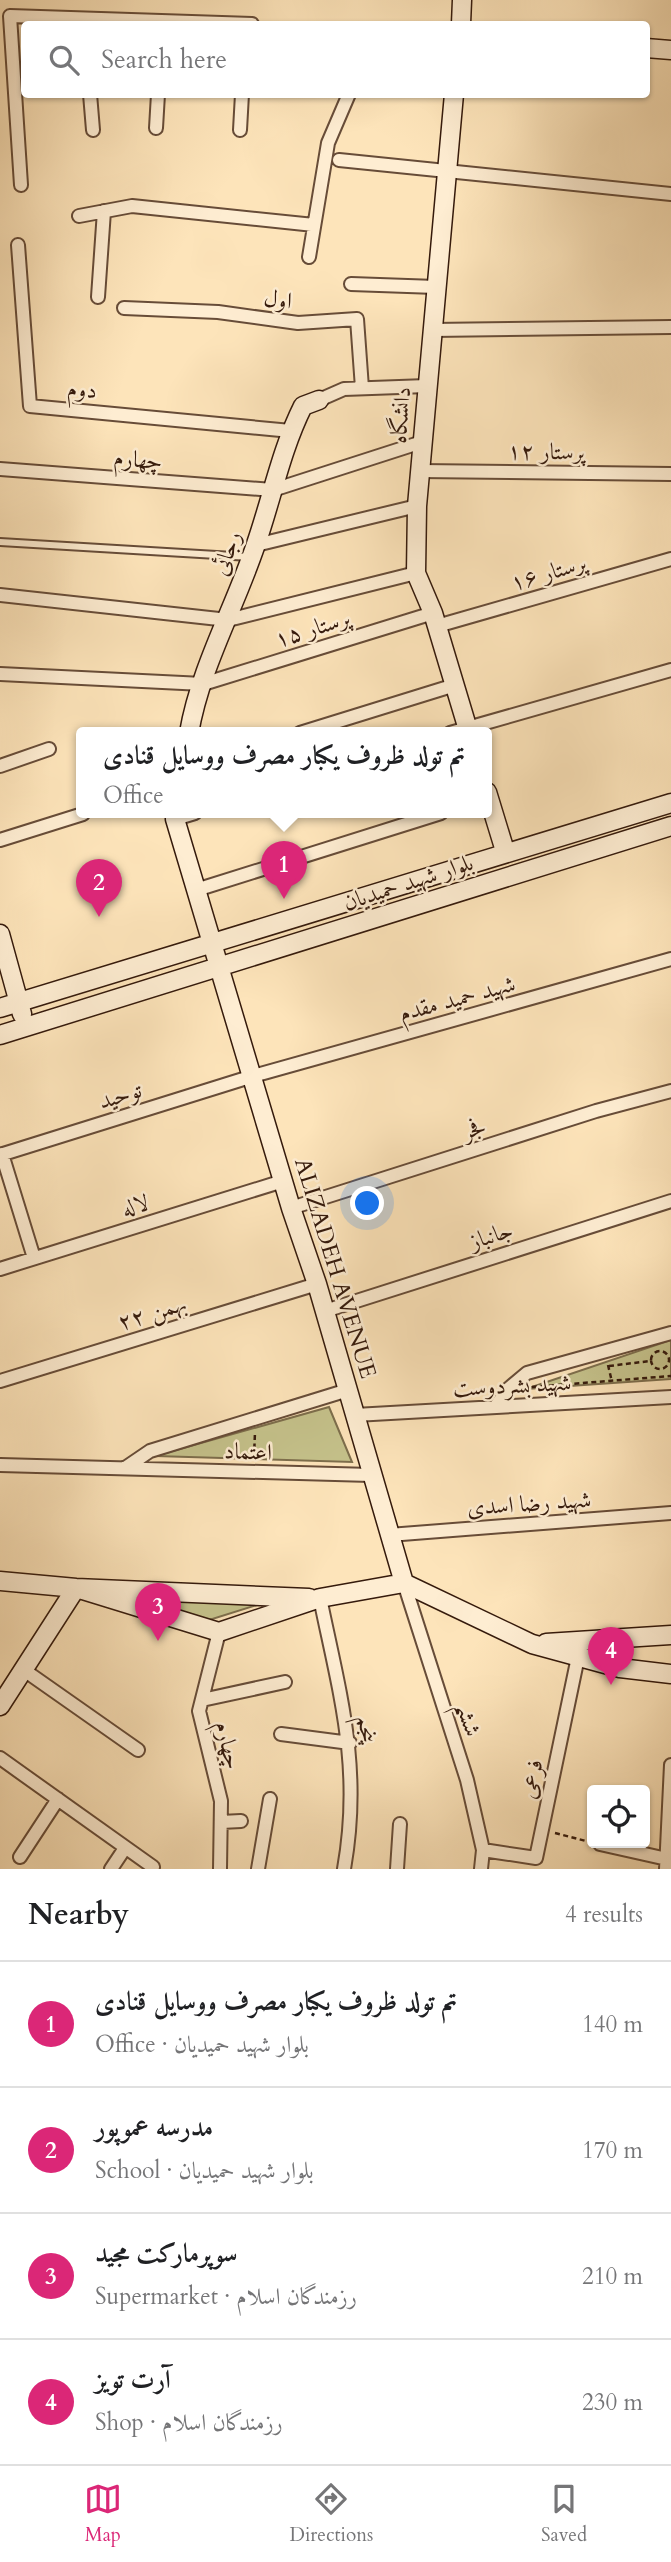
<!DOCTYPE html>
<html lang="en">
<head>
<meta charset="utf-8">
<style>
	body { margin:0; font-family:Cardo,Amiri,serif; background:#f2f2f2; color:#202124 }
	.controls { position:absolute; right:21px; bottom:21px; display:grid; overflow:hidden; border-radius:7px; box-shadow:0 2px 5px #0004 }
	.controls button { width:63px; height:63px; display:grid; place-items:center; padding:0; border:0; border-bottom:2px solid #e0e0e0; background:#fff; color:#202124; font:35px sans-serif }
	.you { position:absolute; left:368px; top:1204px; width:24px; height:24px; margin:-18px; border:5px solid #fff; border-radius:50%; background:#1a73e8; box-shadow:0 0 0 10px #1a73e833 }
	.badge { display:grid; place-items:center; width:46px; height:46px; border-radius:50%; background:#db2777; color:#fff; font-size:23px; font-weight:700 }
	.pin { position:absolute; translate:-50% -58px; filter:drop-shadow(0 2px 4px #0008) }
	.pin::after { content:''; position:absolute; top:37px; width:24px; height:21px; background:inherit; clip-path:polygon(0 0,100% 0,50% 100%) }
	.popup { position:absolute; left:76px; top:727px; width:416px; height:91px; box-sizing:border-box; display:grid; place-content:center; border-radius:7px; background:#fff; filter:drop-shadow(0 2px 5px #0005); font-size:23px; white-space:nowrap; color:#757577 }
	.popup b { font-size:26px; color:#202124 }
	.popup::after { content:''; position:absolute; left:50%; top:100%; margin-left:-14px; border:14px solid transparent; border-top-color:#fff }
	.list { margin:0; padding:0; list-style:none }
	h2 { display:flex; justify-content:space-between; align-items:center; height:91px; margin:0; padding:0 28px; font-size:30px }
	h2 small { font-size:23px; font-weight:400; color:#757577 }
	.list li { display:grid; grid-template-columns:46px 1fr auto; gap:21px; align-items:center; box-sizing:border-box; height:126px; padding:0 28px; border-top:2px solid #e0e0e0 }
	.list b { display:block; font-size:26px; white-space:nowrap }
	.list p { margin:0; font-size:23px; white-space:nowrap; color:#757577 }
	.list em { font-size:23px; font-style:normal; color:#757577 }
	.icon { flex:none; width:38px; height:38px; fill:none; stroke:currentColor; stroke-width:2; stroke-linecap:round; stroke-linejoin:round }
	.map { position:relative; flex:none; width:671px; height:1869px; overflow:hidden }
	.search { position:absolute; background:#fff; box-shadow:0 2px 5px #0004; left:21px; right:21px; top:21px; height:77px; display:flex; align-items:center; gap:18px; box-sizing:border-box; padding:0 24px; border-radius:7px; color:#757577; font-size:26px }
	.sheet { height:595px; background:#fff }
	nav { display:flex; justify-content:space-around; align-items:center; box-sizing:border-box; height:98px; border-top:2px solid #e0e0e0; background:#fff; font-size:19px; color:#757577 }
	nav a { display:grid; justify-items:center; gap:4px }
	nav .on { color:#db2777 }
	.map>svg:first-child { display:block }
</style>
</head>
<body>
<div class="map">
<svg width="671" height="1869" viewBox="0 0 671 1869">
	<rect width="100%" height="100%" fill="#fde4ba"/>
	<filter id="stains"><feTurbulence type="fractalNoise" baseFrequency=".00286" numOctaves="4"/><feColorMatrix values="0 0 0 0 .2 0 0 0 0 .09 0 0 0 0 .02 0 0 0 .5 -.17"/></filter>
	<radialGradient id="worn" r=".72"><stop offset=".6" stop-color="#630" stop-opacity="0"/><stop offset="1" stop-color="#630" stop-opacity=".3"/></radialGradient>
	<!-- green -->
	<path fill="#c5c28b" stroke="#7d6e4c" stroke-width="2" d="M 671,1340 L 671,1379 L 526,1389 Z
		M 329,1407 L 352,1462 L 155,1456 Z
		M 124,1595 L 276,1599 L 206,1621 Z"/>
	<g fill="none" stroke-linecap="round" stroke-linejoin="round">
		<defs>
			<path id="lane" d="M 0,542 L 250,557"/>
			<path id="street" d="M 90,94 L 93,130
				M 156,128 L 158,94
				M 240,130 L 242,94
				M 339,160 L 671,194
				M 21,185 L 10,16 L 252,24
				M 79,216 L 132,206 L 314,225
				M 18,245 L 30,406 L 291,431
				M 309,257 L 328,143 L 349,94
				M 351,284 L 436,287
				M 98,297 L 104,211
				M 124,308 L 218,312 L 298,323 L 357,319 L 362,388
				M 432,330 L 671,327
				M 319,400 L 344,389 L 427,386
				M 0,469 L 273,490 L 422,442
				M 420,471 L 671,474
				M 256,545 L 417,506
				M 0,595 L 228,620 L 416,573
				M 437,626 L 671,559
				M 0,674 L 203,684 L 433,613
				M 300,733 L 455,685
				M 450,733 L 671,670
				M 0,766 L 49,749
				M 175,819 L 195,813
				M 0,840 L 83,814
				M 196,890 L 441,813
				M 2,1154 L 34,1258
				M 0,1155 L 253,1076 L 671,959
				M 291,1208 L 596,1111 L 671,1091
				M 0,1269 L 283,1181
				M 325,1311 L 671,1201
				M 0,1381 L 317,1284
				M 495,1407 L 508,1389 L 527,1373 L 671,1333
				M 355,1415 L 671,1397
				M 0,1465 L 371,1475
				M 125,1468 L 150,1451 L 348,1390
				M 389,1535 L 671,1513
				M 404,1583 L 467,1780 L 483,1850 L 481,1869
				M 320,1598 C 340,1695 362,1768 344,1869
				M 219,1632 L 199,1711 L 221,1801 L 220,1869
				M 24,1670 L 138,1750
				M 202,1700 L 285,1682
				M 281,1734 L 350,1743
				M 0,1758 L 153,1867
				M 221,1822 L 241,1821
				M 600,1844 L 667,1859
				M 483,1850 L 536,1858 L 578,1657
				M 20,1857 L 58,1799
				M 111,1869 L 125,1848
				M 258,1869 L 270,1799
				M 397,1869 L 400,1824
				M 666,1869 L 671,1765"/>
			<path id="secondary" d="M 461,24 L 462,0
				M 646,48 L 671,50
				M 454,94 L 417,506 L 416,573 L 433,613 L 469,733
				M 189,733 C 200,668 235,607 256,544 C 272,498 281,450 303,406 L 319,400
				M 487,792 L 505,851
				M 176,813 L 175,819 L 291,1208 L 317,1284 L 404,1583
				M 0,934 L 22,1014
				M 0,1008 L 671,803
				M 0,1035 L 671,826
				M 0,1581 L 76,1588 L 309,1598
				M 76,1588 L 219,1632 L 320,1598 L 404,1583 L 532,1644 L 620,1668 L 671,1674
				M 546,1643 L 671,1635
				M 0,1706 L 76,1588"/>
		</defs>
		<!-- lane casing -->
		<use href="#lane" stroke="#674c38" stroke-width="10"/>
		<!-- street casing -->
		<use href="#street" stroke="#674c38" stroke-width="16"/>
		<!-- secondary casing -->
		<use href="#secondary" stroke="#351a0c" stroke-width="21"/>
		<!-- path -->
		<path stroke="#351a0c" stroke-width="2.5" stroke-dasharray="5 3.5" stroke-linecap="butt" d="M651 1360a9 9 0 1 1 18 0a9 9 0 1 1-18 0Z
			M 608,1365 L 612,1382
			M 609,1366 L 650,1361
			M 532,1387 L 671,1376
			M 254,1457 L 255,1432
			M 555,1833 L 586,1841"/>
		<!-- lane -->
		<use href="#lane" stroke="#feedd2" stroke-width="6"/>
		<!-- street -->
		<use href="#street" stroke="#feedd2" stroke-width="12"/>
		<!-- secondary -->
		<use href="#secondary" stroke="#feedd2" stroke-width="18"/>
	</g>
	<g text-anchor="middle" stroke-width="5" stroke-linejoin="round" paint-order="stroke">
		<!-- street labels -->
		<g font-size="23" fill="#351a0c" stroke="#feedd2">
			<text transform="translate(278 299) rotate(7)" y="8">اول</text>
			<text transform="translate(82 389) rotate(5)" y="8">دوم</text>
			<text transform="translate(400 415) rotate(-85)" y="8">دانشگاه</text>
			<text transform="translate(546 451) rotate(1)" y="8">پرستار ۱۲</text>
			<text transform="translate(138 459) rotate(5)" y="8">چهارم</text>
			<text transform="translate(226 553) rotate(-70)" y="8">رجائی</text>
			<text transform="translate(548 572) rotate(-16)" y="8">پرستار ۱۶</text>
			<text transform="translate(312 628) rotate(-17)" y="8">پرستار ۱۵</text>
			<text transform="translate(408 882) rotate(-18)" y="8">بلوار شهید حمیدیان</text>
			<text transform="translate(457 998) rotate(-15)" y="8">شهید حمید مقدم</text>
			<text transform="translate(120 1095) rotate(-17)" y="8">توحید</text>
			<text transform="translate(474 1128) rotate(-18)" y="8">فجر</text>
			<text transform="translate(135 1205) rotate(-17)" y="8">لاله</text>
			<text transform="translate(491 1235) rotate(-18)" y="8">جانباز</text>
			<text transform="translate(336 1268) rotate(73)" y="8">ALIZADEH AVENUE</text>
			<text transform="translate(152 1312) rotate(-17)" y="8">۲۲ بهمن</text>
			<text transform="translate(512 1385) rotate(-3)" y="8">شهید بشردوست</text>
			<text transform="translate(248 1451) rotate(2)" y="8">اعتماد</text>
			<text transform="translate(529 1503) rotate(-4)" y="8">شهید رضا اسدی</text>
			<text transform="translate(469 1719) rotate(72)" y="8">ششم</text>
			<text transform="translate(368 1729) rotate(80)" y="8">پنجم</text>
			<text transform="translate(229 1745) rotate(76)" y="8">چهارم</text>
			<text transform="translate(531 1779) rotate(-78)" y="8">فرعی</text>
		</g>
	</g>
	<rect width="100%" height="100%" filter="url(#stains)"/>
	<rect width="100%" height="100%" fill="url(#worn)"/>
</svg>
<div class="controls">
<button><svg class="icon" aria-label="locate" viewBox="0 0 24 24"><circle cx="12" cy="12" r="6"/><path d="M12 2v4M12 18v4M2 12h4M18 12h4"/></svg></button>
</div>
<div class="you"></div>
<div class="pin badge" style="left:284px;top:899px">1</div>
<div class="popup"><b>تم تولد ظروف یکبار مصرف ووسایل قنادی</b>Office</div>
<div class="pin badge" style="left:99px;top:917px">2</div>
<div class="pin badge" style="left:158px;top:1641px">3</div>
<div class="pin badge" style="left:611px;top:1685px">4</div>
<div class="search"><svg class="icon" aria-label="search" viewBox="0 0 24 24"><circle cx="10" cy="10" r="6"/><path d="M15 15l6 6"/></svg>Search here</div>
</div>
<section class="sheet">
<h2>Nearby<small>4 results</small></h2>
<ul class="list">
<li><span class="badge">1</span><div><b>تم تولد ظروف یکبار مصرف ووسایل قنادی</b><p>Office · بلوار شهید حمیدیان</p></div><em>140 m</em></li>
<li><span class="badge">2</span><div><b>مدرسه عموپور</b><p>School · بلوار شهید حمیدیان</p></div><em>170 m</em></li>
<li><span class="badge">3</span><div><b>سوپرمارکت مجید</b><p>Supermarket · رزمندگان اسلام</p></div><em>210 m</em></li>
<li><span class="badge">4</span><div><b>آرت تویز</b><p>Shop · رزمندگان اسلام</p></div><em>230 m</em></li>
</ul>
</section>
<nav>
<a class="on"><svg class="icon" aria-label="map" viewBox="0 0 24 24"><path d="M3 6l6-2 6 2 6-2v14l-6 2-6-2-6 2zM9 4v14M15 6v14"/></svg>Map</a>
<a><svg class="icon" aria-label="directions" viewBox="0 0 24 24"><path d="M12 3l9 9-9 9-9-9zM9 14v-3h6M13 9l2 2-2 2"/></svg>Directions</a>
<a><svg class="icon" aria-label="saved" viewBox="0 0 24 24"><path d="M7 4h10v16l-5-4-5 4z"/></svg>Saved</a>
</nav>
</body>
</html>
